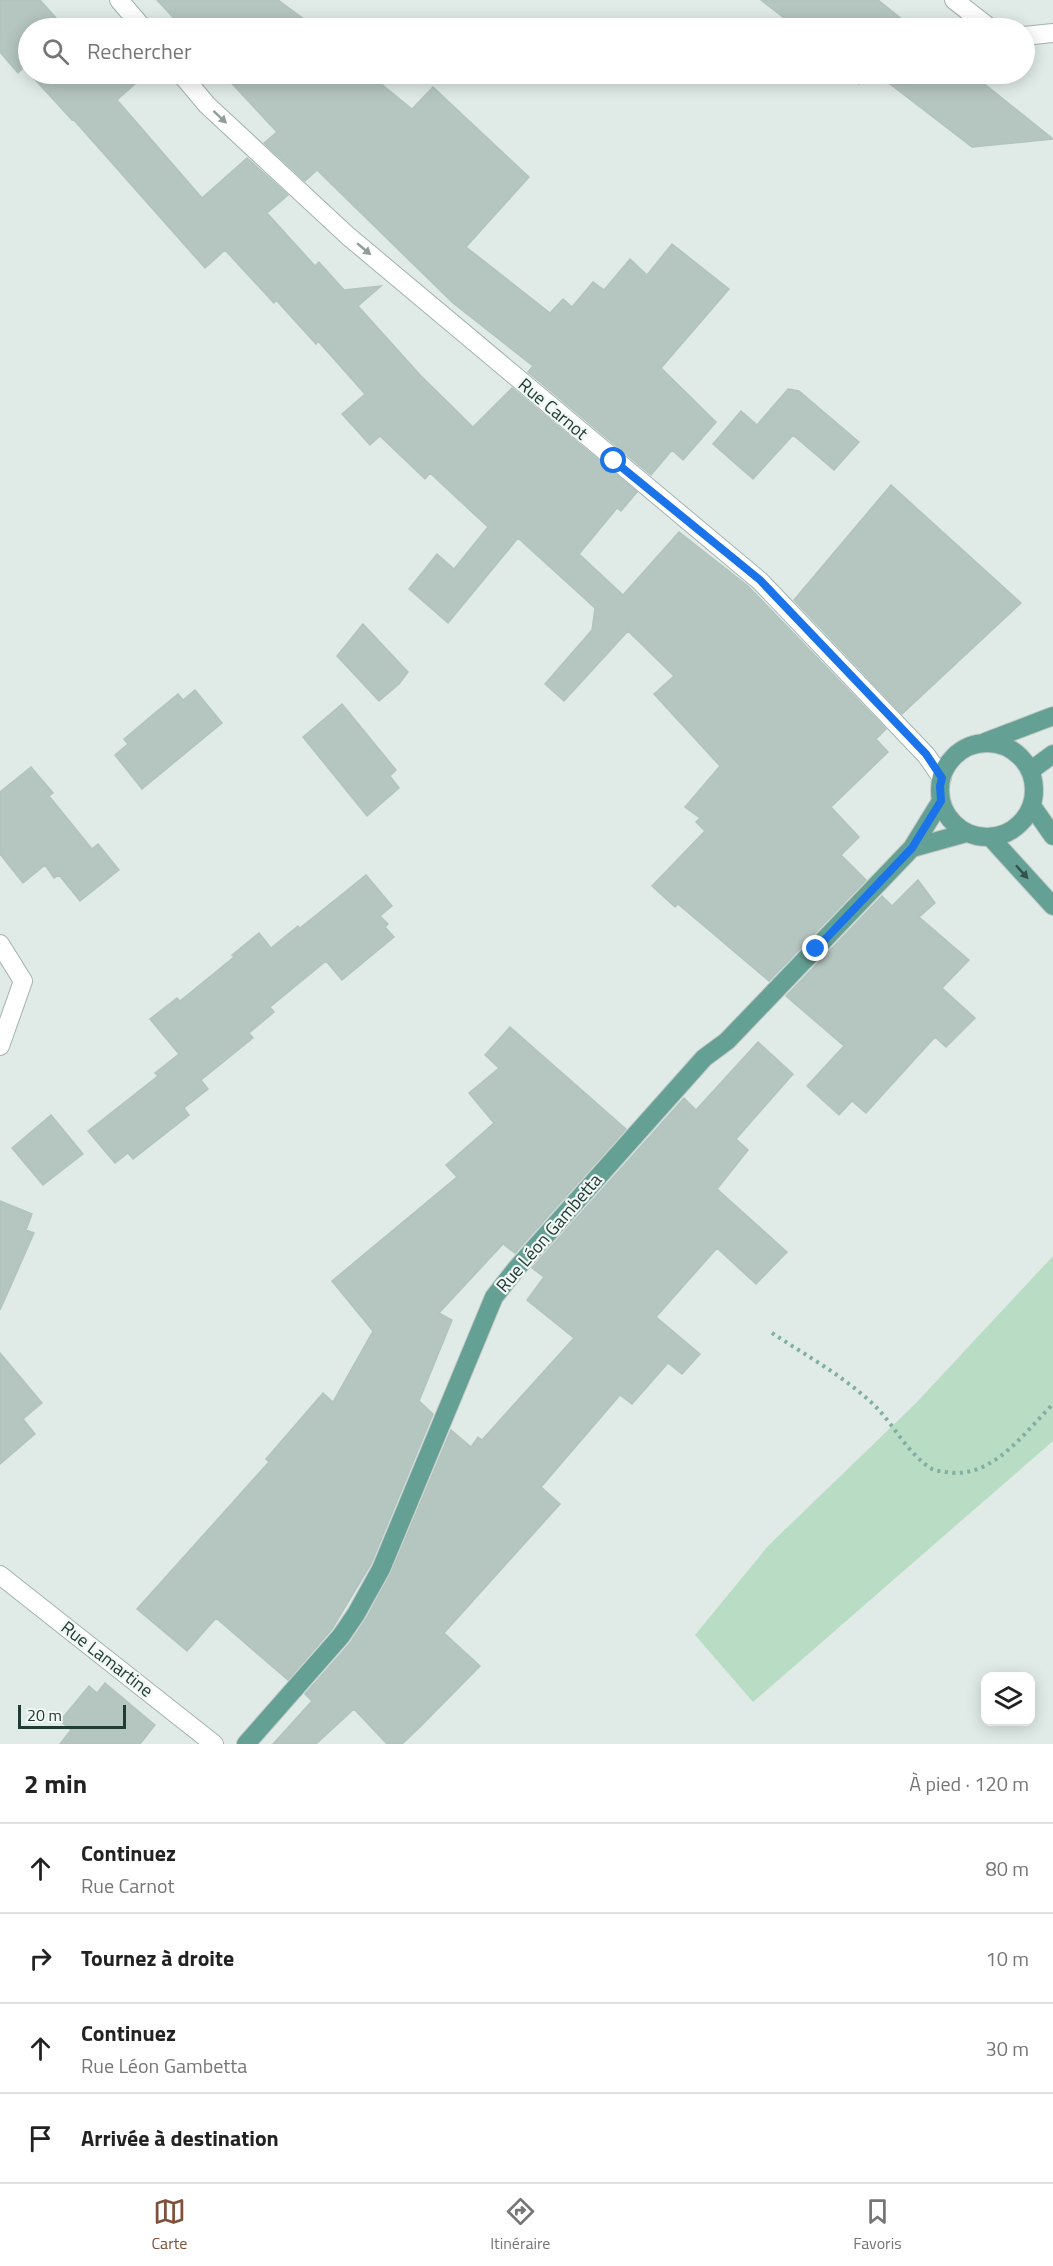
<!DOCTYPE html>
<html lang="fr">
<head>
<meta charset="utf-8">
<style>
	body { margin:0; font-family:"Titillium Web",sans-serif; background:#f2f2f2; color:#222 }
	.controls { position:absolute; right:18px; bottom:18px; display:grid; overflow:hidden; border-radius:12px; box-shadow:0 3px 15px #0003 }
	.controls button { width:54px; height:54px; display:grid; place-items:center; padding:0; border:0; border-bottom:2px solid #e0e0e0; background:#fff; color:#222; font:30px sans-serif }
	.scale { position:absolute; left:18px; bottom:15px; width:108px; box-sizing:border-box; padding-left:6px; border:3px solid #213b35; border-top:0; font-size:16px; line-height:21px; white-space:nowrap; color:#213b35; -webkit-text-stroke:4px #f0f7f4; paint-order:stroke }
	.stop { position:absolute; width:18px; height:18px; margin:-14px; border:4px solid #1a73e8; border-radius:50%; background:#fff }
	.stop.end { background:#1a73e8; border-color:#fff; box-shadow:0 2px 6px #0008 }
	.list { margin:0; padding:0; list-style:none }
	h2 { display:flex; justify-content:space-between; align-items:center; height:78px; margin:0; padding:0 24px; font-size:26px }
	h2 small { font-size:20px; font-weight:400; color:#767676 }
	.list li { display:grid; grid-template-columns:39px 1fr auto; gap:18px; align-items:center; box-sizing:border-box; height:90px; padding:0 24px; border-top:2px solid #e0e0e0 }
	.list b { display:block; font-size:22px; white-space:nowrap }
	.list p { margin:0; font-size:20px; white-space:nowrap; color:#767676 }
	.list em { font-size:20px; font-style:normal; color:#767676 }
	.icon { flex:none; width:33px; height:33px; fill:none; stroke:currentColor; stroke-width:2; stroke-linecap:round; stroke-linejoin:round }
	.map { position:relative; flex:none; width:1053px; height:1744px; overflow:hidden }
	.search { position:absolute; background:#fff; box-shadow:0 3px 15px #0003; left:18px; right:18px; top:18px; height:66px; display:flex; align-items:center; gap:15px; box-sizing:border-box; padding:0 21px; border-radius:33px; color:#767676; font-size:22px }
	.sheet { height:438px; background:#fff }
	nav { display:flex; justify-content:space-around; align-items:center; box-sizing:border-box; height:84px; border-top:2px solid #e0e0e0; background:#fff; font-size:16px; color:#767676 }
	nav a { display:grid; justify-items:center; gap:3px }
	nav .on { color:#7f503a }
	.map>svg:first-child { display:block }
</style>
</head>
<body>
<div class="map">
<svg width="1053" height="1744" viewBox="0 0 1053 1744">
	<rect width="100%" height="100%" fill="#e0ebe7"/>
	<!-- green -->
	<path fill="#b9dcc5" d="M 1053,1256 L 1053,1441 L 753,1702 L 695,1635 L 768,1546 L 916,1403 Z"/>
	<!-- building -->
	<path fill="#b5c5c0" stroke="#b2c4be" stroke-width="1.5" d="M 0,0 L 40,0 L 65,28 L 28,28 L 28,72 L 24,67 L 18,73 L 0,52 Z
		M 157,0 L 278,0 L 316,28 L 183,28 Z
		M 761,0 L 878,0 L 907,23 L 903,28 L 787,28 L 784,26 L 788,21 Z
		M 30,74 L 146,74 L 117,100 L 202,198 L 247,158 L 288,195 L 267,213 L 315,266 L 319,262 L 344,290 L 381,286 L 358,306 L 421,376 L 473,427 L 512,388 L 637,492 L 621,511 L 617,508 L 579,554 L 623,595 L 679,532 L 748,586 L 886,729 L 876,739 L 888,752 L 831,807 L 859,837 L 841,855 L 866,880 L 769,981 L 678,904 L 675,907 L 652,886 L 705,831 L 696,822 L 700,818 L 685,807 L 720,766 L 654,694 L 674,676 L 628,631 L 564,701 L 545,684 L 592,630 L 595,608 L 518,538 L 448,623 L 409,589 L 437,554 L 454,569 L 488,527 L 430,473 L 425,479 L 380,436 L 370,445 L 342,414 L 365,394 L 318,341 L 316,344 L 276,300 L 274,303 L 225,250 L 205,268 L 73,119 L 72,120 Z
		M 223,74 L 369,74 L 412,109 L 433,87 L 529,177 L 466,247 L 550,313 L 563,299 L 572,307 L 593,282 L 604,290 L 630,259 L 647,275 L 672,244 L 729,289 L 661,368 L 716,422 L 683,460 L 672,450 L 651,475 L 528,372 L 533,366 L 453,303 L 317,170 L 305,181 L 264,143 L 277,132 Z
		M 845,74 L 867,74 L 859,84 Z
		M 877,74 L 972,74 L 1053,139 L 972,147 Z
		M 788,389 L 799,391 L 859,442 L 834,470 L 793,435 L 753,479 L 713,444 L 741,411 L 757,425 Z
		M 891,485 L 1021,603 L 902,714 L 794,600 Z
		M 363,624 L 408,672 L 399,684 L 379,701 L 337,656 Z
		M 195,690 L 222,723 L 142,789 L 115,755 L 128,744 L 124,739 L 156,712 L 178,694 L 183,700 Z
		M 342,704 L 396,770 L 390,776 L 399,788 L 367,816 L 303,737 Z
		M 31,767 L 53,793 L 49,796 L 92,849 L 98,844 L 119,870 L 80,901 L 59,875 L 54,878 L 45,865 L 23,883 L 0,854 L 0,792 Z
		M 366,875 L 392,906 L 380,916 L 388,924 L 385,927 L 394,937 L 342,980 L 326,961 L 270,1007 L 274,1012 L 249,1033 L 253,1038 L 201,1080 L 208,1089 L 184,1108 L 189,1115 L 133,1159 L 128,1153 L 115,1163 L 88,1131 L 158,1076 L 155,1073 L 179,1054 L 150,1019 L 177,998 L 180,1001 L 234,957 L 232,955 L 259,933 L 271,948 L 298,926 L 300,928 Z
		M 918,880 L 935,903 L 919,917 L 969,960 L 942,988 L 975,1018 L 946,1047 L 935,1037 L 866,1113 L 852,1101 L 839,1115 L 807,1086 L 844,1046 L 786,996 L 882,896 L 892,906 Z
		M 510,1027 L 626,1129 L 515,1253 L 503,1244 L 439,1313 L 452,1320 L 419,1401 L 433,1414 L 371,1564 L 332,1629 L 288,1680 L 216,1618 L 187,1651 L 137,1609 L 269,1462 L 266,1459 L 323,1393 L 333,1402 L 373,1331 L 332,1281 L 457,1177 L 446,1165 L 494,1123 L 469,1093 L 499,1068 L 485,1055 Z
		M 758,1042 L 793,1074 L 736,1139 L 748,1150 L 717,1189 L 787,1252 L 756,1284 L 717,1248 L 656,1317 L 700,1354 L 682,1374 L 668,1363 L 632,1404 L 620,1395 L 541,1487 L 560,1504 L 444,1633 L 480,1666 L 420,1727 L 402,1744 L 387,1744 L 354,1709 L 316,1744 L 273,1744 L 312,1701 L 305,1694 L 350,1643 L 366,1619 L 391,1573 L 451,1430 L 471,1447 L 478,1437 L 482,1440 L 574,1338 L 527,1300 L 544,1277 L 532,1268 L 684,1098 L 696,1110 Z
		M 51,1115 L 83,1154 L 43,1185 L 12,1148 Z
		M 0,1201 L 32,1214 L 26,1230 L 34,1233 L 0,1310 Z
		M 0,1353 L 42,1403 L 23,1419 L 35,1434 L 0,1464 Z
		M 105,1683 L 155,1725 L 140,1744 L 60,1744 L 71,1730 L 60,1721 L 89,1686 L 97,1693 Z"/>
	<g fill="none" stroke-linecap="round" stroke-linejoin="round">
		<defs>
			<path id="minor" d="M 119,0 L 143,28
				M 954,0 L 990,28
				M 1024,36 L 1053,33
				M 181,74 L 207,105 L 348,236 L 760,581 L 926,755 L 942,778
				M 0,944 L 23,981 L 0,1046
				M 0,1575 L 214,1744"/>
			<path id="major" d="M 985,742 L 1053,716
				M940 790a47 47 0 1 1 94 0a47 47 0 1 1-94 0Z
				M 1030,771 L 1053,754
				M 1032,806 L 1053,836
				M 991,838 L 1053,906
				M 912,848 L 966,833
				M 246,1744 L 341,1636 L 356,1614 L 381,1569 L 494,1297 L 516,1269 L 704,1058 L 727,1041 L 912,848 L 941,801"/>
		</defs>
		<!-- minor casing -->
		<use href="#minor" stroke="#a3b3ae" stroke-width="20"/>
		<!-- major casing -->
		<use href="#major" stroke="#c1c8c6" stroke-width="20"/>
		<!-- path -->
		<path stroke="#81aea3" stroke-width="4" stroke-dasharray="3 4.5" stroke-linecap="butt" d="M 772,1333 C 807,1356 847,1378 877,1408 C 895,1427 909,1455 932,1469 C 936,1471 941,1471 946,1472 C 992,1480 1024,1433 1053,1404"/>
		<!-- minor -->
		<use href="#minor" stroke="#fff" stroke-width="18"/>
		<!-- major -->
		<use href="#major" stroke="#65a095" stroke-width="18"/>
	</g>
	<!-- one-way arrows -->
	<defs><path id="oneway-solid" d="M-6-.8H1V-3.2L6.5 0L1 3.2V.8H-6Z" transform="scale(1.5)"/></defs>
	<g fill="#909d9a">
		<use href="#oneway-solid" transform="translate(220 117) rotate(43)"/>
		<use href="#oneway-solid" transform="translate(364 249) rotate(40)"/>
	</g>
	<use fill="#32544d" href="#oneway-solid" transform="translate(1022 872) rotate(48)"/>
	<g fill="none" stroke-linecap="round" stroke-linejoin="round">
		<!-- route -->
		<path stroke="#1a73e8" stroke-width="8" d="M 614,461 L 760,580 L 926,754 L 942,778 L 940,786 L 941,801 L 912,848 L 816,949"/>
	</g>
	<g text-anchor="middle" stroke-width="4.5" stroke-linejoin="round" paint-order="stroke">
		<!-- street labels -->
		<g font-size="18" fill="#213b35" stroke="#f0f7f4">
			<text transform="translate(553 409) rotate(40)" y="6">Rue Carnot</text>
			<text transform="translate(549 1233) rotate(-49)" y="6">Rue Léon Gambetta</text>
			<text transform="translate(107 1659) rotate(38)" y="6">Rue Lamartine</text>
		</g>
	</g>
</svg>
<div class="controls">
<button><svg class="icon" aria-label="layers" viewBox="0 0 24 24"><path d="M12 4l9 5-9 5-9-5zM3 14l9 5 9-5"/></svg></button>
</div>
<div class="scale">20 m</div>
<div class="stop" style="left:614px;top:461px"></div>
<div class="stop end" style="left:816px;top:949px"></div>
<div class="search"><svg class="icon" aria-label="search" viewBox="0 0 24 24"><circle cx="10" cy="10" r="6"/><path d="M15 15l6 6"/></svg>Rechercher</div>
</div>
<section class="sheet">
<h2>2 min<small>À pied · 120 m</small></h2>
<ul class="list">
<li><svg class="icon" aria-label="ahead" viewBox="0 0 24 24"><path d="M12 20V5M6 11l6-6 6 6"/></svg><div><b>Continuez</b><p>Rue Carnot</p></div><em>80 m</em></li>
<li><svg class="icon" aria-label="right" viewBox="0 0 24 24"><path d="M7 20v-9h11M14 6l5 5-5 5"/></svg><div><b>Tournez à droite</b></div><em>10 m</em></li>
<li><svg class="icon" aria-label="ahead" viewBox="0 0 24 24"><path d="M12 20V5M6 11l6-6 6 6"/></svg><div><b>Continuez</b><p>Rue Léon Gambetta</p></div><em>30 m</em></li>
<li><svg class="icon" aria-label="arrive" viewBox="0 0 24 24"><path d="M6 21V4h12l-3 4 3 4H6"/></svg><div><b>Arrivée à destination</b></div></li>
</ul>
</section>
<nav>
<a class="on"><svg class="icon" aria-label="map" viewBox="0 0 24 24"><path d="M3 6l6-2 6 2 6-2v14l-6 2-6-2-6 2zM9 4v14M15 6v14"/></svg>Carte</a>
<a><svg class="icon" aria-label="directions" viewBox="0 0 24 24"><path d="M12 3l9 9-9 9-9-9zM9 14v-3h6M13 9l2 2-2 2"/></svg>Itinéraire</a>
<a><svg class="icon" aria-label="saved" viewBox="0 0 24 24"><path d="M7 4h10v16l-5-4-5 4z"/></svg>Favoris</a>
</nav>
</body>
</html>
